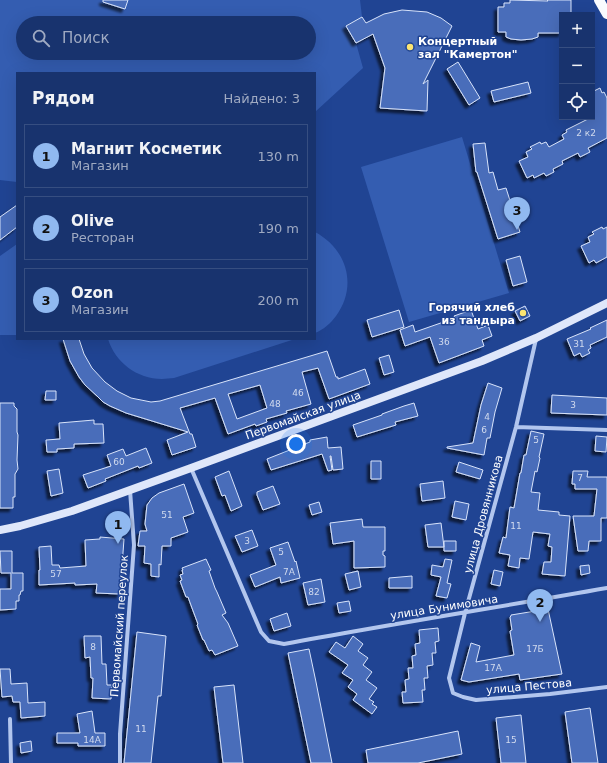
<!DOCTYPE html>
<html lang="ru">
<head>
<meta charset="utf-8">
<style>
	body { margin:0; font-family:"DejaVu Sans",sans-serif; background:#213b73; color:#f1f3f6 }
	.controls { position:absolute; right:12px; top:12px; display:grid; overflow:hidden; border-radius:0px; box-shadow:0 4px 16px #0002 }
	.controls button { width:36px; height:36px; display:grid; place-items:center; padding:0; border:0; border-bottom:1px solid #364e81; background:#18336e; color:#f1f3f6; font:20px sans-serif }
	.you { position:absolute; left:296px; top:444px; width:14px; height:14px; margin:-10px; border:3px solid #fff; border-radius:50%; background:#1a73e8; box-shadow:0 0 0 6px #1a73e833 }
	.badge { display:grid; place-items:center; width:26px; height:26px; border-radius:50%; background:#90b9f0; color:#111; font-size:13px; font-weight:700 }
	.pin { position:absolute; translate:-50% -33px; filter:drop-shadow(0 1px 2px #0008) }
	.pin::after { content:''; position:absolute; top:21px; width:14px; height:12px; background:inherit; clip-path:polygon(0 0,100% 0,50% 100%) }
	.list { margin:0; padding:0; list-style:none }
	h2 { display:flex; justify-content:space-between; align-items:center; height:52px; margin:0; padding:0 16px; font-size:17px }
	h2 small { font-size:13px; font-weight:400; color:#9faac2 }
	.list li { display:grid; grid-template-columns:26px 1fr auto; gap:12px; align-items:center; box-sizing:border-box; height:64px; margin:0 8px 8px; padding:0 8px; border:1px solid #364e81; border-radius:0px }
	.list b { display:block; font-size:15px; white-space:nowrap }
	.list p { margin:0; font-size:13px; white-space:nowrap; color:#9faac2 }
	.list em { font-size:13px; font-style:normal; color:#9faac2 }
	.icon { flex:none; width:22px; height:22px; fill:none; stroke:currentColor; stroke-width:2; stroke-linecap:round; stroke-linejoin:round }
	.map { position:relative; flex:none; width:607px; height:763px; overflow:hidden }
	.search { position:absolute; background:#18336e; box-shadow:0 4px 16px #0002; left:16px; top:16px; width:300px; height:44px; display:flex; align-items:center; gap:10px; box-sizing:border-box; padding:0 14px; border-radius:22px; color:#9faac2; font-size:15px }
	.panel { position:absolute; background:#18336e; box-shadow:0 4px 16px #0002; left:16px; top:72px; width:300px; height:268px; border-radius:0px }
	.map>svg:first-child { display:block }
</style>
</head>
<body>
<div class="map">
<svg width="607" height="763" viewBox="0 0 607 763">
	<defs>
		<filter id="shadow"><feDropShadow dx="-3.5" dy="3.5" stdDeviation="1" flood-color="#0009"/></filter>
	</defs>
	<rect width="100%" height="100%" fill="#204493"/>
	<!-- green -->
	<path fill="#345db1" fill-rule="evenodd" d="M 0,0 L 360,0 L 362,17 L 346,26 L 356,43 L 363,68 L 315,112 L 315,73 L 17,73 L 17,182 L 0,180 ZM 23,23 L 309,23 L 309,53 L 23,53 Z
		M 462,137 L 509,293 L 409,322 L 361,167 Z
		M 315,232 C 347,249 358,286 336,316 C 331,323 323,330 315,333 Z
		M 17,244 L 16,335 L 0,335 L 0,256 Z
		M 108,339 L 295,339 L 174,378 C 170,378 166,379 162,379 C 137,379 115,362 108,339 Z"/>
	<!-- building -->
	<path fill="#486dba" stroke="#d8e3fa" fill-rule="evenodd" filter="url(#shadow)" d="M 103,0 L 128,0 L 125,9 L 103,2 Z
		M 510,0 L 548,1 L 547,0 L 571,0 L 571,15 L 562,15 L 562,33 L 538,33 L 538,37 L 532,39 L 521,40 L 511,39 L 506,37 L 506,32 L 498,32 L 498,7 L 504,7 L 504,3 L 510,3 Z
		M 402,10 L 427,12 L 441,18 L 452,26 L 423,84 L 428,80 L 427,111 L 380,108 L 385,68 L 373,34 L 356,43 L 346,26 L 362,17 L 366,23 L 384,14 Z
		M 458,62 L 480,98 L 469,105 L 447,69 Z
		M 528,82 L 531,93 L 494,102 L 491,91 Z
		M 600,88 L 602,93 L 604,92 L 607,98 L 607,138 L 588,148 L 590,152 L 580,157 L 578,153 L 562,161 L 563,164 L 553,169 L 554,172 L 546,176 L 544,173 L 534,178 L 533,175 L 527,178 L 519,161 L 528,157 L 526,152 L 532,149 L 530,147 L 540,142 L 541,144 L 546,142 L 549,147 L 564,139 L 562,135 L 567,132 L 566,130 L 592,117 L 592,92 Z
		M 485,143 L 489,173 L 493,172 L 498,190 L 506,188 L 520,232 L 498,239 L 477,172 L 476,172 L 473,144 Z
		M 17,205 L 17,227 L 0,240 L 0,217 Z
		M 602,227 L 603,229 L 607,227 L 607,257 L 596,263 L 594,260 L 589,263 L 581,246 L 590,242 L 588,237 L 594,234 L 592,232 Z
		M 520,256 L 527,282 L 513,286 L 506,260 Z
		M 525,306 L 530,316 L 520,321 L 515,311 Z
		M 399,310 L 404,327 L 372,337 L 367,320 Z
		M 471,310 L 478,329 L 488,325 L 492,336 L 482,340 L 484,346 L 439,363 L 430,337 L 405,346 L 400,330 L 413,325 L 415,332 L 455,318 L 454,316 Z
		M 607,320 L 607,337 L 590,345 L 591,348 L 588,350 L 590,353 L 582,357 L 580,353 L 574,356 L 567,339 L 591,329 L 590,328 Z
		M 63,339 L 79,339 L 84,354 L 92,368 L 105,382 L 117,391 L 131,398 L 151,402 L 160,401 L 327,351 L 336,377 L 338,377 L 338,379 L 365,369 L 370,384 L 329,399 L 318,368 L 302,372 L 311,404 L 286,411 L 287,413 L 266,419 L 267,422 L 256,426 L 255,424 L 228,434 L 215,398 L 180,408 L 190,434 L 192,434 L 196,447 L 172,455 L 167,440 L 188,432 L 126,413 L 110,406 L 103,402 L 97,396 L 85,385 L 79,377 L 70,361 ZM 260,385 L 267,408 L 237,419 L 228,394 Z
		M 389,355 L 394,372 L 384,375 L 379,358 Z
		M 488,383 L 502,388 L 495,412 L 490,438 L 487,438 L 484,455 L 447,448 L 447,447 L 473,443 L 481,405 Z
		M 46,391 L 56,391 L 56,400 L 45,400 Z
		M 552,395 L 607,398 L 607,415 L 551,413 Z
		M 0,403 L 14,403 L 14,406 L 17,409 L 17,432 L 18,435 L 17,460 L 18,469 L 15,474 L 15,497 L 13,497 L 13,508 L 0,508 Z
		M 414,403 L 418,416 L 395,422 L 396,425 L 357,437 L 353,425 L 382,415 L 382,414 L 404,406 Z
		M 94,420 L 94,424 L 103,424 L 104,443 L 74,444 L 74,448 L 57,449 L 57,452 L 47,452 L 46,440 L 60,439 L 59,423 Z
		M 531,431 L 544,434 L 539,457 L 540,458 L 537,472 L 535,471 L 531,492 L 540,493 L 538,510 L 559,512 L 559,515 L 570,516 L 565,576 L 542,574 L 544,562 L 551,562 L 552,547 L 548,546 L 550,534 L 533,532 L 529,559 L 520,558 L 519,568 L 508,566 L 510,555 L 499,553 L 503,537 L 506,538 L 510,507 L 514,508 L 520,473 L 521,473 L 524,455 L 526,455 Z
		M 596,436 L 607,437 L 606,452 L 595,451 Z
		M 327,437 L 328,448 L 341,447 L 343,469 L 333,470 L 331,456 L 330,456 L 332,470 L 328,471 L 322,454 L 271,470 L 267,459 L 310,442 L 310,440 Z
		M 146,448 L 152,463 L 139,468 L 138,466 L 105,479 L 106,481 L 88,488 L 83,475 L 111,466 L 107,455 L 123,449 L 126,456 Z
		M 371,461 L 381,461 L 381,479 L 371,479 Z
		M 459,462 L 483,470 L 480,479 L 456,472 Z
		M 59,469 L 63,493 L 51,496 L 47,471 Z
		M 229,471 L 242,506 L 231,511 L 225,495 L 222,496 L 215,477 Z
		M 573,471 L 588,471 L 587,477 L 607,477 L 607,518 L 601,518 L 601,541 L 589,541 L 588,551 L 578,551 L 573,516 L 594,516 L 597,489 L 575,489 L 575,484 L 572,484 Z
		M 443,481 L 445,498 L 422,501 L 420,484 Z
		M 184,484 L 194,513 L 183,517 L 188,532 L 171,538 L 171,546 L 162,546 L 161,565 L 159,564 L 159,577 L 151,576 L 151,564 L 144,563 L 145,546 L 138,546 L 140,531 L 147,531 L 145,524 L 147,505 L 152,498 L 159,493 Z
		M 273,486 L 280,504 L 263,510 L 257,495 L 257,492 Z
		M 455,501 L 469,504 L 466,520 L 452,517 Z
		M 319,502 L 322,512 L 312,515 L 309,505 Z
		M 362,519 L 363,527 L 385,527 L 385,551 L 383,551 L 383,555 L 385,556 L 385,567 L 354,568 L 354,541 L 333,544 L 330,523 Z
		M 441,523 L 444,547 L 428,547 L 425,525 Z
		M 252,530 L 258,546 L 242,552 L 235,536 Z
		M 100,537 L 124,539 L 120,594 L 96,593 L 97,584 L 75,585 L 75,583 L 39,585 L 39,570 L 40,570 L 39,547 L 51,546 L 52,565 L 59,565 L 60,568 L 86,566 L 85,540 L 100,539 Z
		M 444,541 L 456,541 L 456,551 L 444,551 Z
		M 288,542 L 295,562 L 296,561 L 300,578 L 281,583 L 280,577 L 255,587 L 250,575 L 276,565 L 270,548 Z
		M 0,551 L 12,551 L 12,573 L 23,573 L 23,591 L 21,591 L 20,595 L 19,595 L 19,601 L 16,601 L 16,609 L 0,610 L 0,589 L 11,589 L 11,573 L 1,573 Z
		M 206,559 L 211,570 L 209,571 L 215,588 L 217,592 L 226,613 L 222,615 L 228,623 L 238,646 L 215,655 L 212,650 L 209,651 L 204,640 L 203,640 L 197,625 L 198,624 L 192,608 L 188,597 L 186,597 L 180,581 L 182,580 L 180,575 L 183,574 L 182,570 L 183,570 L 182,568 Z
		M 445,559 L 452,560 L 447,583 L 451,584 L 447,598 L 436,596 L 441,577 L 431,575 L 432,565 L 443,567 Z
		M 589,565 L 590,573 L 581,575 L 580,566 Z
		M 494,570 L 503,572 L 500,586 L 491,584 Z
		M 358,571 L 361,587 L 349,590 L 345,574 Z
		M 412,576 L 412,588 L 389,588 L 389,578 Z
		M 321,579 L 325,602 L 308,605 L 303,583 Z
		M 349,601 L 351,611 L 339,613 L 337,603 Z
		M 548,609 L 562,674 L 520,680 L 519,674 L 469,682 L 461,680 L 471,643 L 480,646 L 476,662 L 514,655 L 510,631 L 512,630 L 510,617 L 511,616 L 511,615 Z
		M 287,613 L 291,626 L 274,631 L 270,619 Z
		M 438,628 L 439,641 L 435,642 L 436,653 L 432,653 L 433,665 L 427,666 L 428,678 L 424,678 L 425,690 L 422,690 L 423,702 L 403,703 L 402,692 L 406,692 L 405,680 L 409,679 L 408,668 L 413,668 L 412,656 L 416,655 L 415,644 L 420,643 L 419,630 Z
		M 137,632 L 166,636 L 161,696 L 158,696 L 151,763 L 124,763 Z
		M 84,636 L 101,636 L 102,664 L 106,664 L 107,685 L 112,685 L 111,699 L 92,698 L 93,678 L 91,678 L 90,657 L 85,658 Z
		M 353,636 L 363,644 L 358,651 L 368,658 L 363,665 L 372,672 L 366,680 L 377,688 L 369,699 L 374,702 L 372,704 L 377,707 L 372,714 L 353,700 L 357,694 L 348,687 L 353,680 L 342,673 L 348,665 L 329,652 L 336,642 L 345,648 Z
		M 309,649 L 316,682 L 332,763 L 311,763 L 288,653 Z
		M 0,669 L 10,669 L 11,684 L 27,683 L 28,703 L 45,702 L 45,716 L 21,718 L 20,702 L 13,702 L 12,696 L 2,697 Z
		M 234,685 L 243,763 L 223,763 L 214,687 Z
		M 590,708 L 598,763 L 572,763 L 565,712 Z
		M 92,711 L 95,733 L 105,733 L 105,746 L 78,746 L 78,743 L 57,743 L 57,733 L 80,733 L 77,714 Z
		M 521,715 L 526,763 L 501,763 L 496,718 Z
		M 458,731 L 462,754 L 418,763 L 368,763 L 366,750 Z
		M 31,741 L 32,751 L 21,753 L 20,743 Z"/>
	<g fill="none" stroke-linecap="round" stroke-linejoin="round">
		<!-- street -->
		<path stroke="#b2c6ee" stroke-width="4" d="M 536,339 L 516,427 L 465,613 L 449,678 L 453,693 L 463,697 L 476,700 L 550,694 L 607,687
			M 516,427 L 607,430
			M 191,468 L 261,632 L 269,641 L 284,644 C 392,624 499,607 607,588
			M 10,719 L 11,763
			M 120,763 L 120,734 L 134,545 L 130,490"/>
		<!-- secondary -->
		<path stroke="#dfe7fa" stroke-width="8" d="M 0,530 L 20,526 L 72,511 L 191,468 L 482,361 L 536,338 L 607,303"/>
		<!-- primary -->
		<path stroke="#f9fbff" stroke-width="10" d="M 599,0 L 607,14"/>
	</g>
	<!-- markers -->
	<g fill="#fbe472" stroke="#204493" stroke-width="1.5">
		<circle cx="410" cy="47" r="4"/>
		<circle cx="523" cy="313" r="4"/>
	</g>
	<g text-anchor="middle" stroke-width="3" stroke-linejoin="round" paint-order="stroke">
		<!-- number labels -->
		<g font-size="9" fill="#d1daee">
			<text x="586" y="136">2 к2</text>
			<text x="444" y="345">36</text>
			<text x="579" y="347">31</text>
			<text x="298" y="396">46</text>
			<text x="275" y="407">48</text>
			<text x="573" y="408">3</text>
			<text x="487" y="420">4</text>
			<text x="484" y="433">6</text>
			<text x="536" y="443">5</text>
			<text x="119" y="465">60</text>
			<text x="580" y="481">7</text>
			<text x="167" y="518">51</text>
			<text x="516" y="529">11</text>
			<text x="247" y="544">3</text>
			<text x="281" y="555">5</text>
			<text x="289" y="575">7А</text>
			<text x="56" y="577">57</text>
			<text x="314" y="595">82</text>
			<text x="93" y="650">8</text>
			<text x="535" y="652">17Б</text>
			<text x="493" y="671">17А</text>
			<text x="141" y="732">11</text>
			<text x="92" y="743">14А</text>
			<text x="511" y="743">15</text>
		</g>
		<!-- poi labels -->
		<g font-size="11" font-weight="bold" fill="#fff" stroke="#204493" text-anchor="start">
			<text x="418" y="45">Концертный<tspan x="418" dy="13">зал "Камертон"</tspan></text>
			<text x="515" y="311" text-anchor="end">Горячий хлеб<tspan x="515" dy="13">из тандыра</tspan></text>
		</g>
		<!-- street labels -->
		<g font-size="11" fill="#fff" stroke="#204493">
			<text transform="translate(303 415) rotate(-20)" y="4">Первомайская улица</text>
			<text transform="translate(483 514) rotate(-75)" y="4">улица Дровянникова</text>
			<text transform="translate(444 607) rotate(-9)" y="4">улица Бунимовича</text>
			<text transform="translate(119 626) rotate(-86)" y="4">Первомайский переулок</text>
			<text transform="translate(529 686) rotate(-5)" y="4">улица Пестова</text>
		</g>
	</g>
</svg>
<div class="controls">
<button>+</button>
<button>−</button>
<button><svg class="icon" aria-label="locate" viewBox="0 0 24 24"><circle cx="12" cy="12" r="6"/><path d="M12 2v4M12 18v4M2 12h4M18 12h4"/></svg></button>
</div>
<div class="you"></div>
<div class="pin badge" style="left:118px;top:544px">1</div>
<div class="pin badge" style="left:540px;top:622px">2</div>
<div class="pin badge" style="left:517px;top:230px">3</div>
<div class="search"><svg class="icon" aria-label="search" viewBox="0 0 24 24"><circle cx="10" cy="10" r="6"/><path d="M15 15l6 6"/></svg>Поиск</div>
<section class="panel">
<h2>Рядом<small>Найдено: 3</small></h2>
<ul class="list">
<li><span class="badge">1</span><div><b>Магнит Косметик</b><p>Магазин</p></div><em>130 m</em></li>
<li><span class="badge">2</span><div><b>Olive</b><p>Ресторан</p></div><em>190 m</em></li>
<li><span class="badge">3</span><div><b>Ozon</b><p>Магазин</p></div><em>200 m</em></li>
</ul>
</section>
</div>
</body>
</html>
